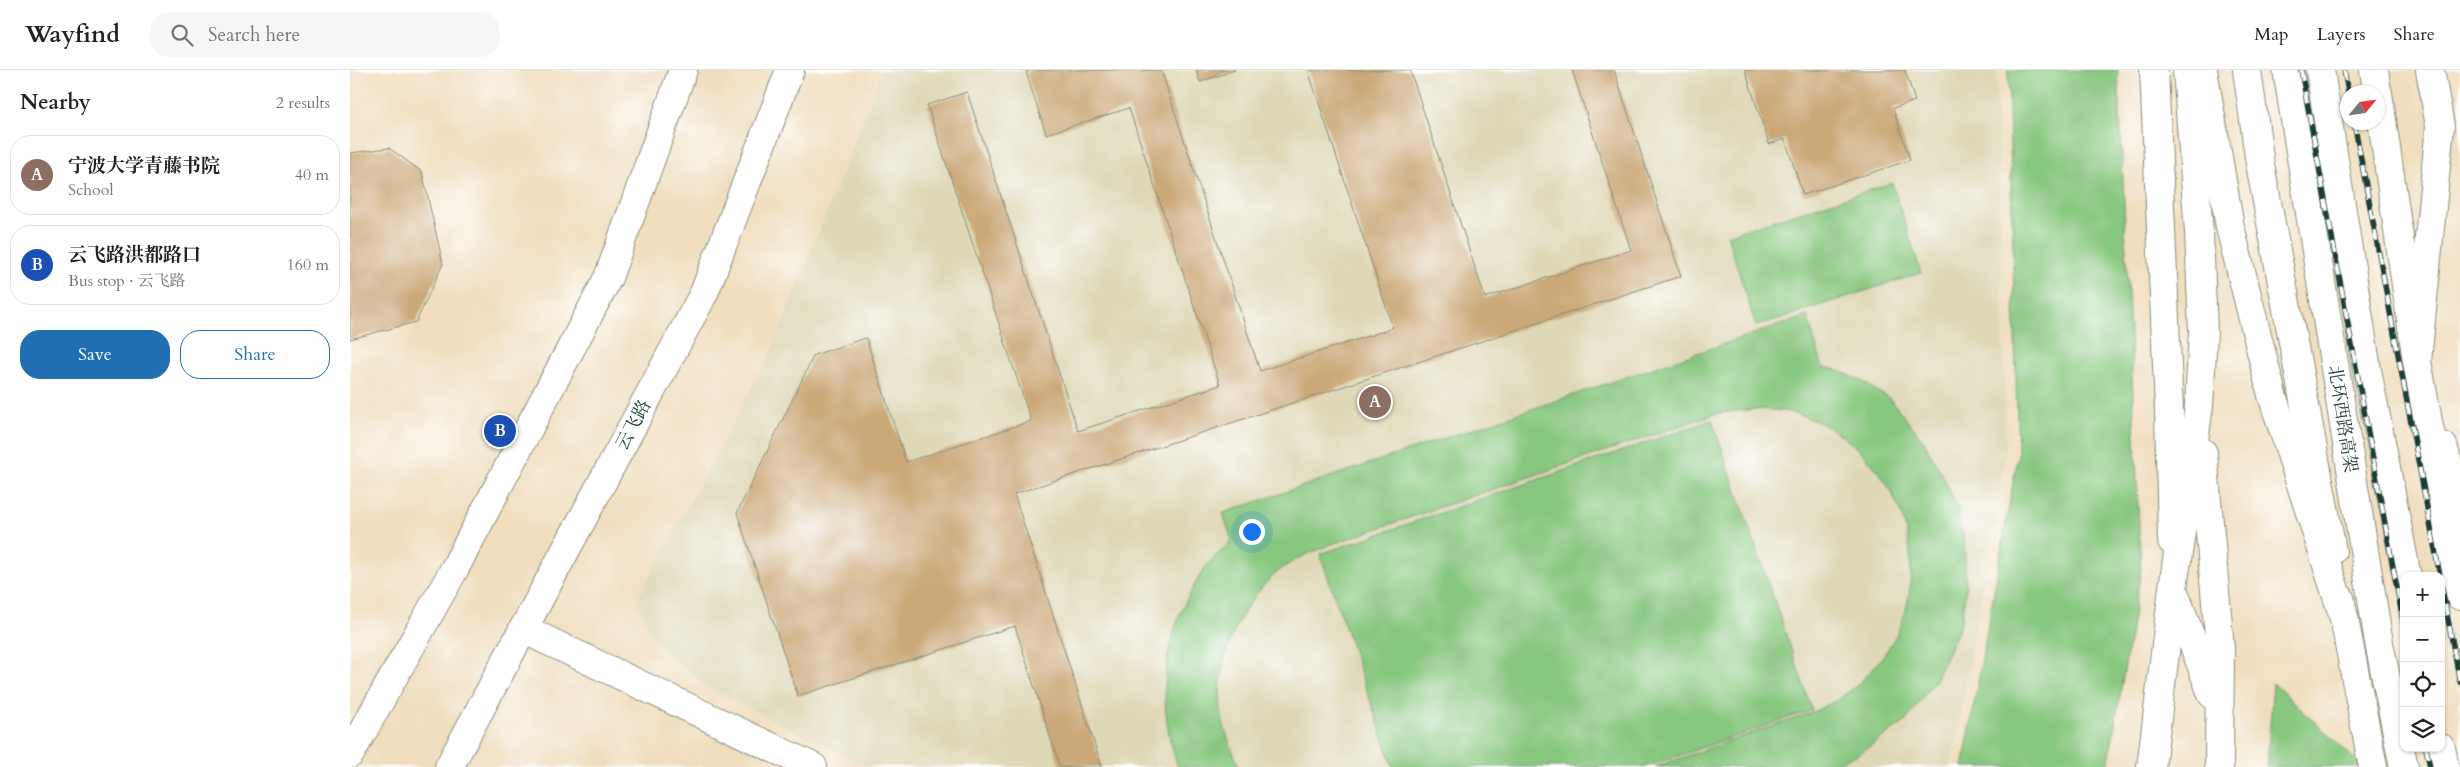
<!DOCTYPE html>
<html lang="en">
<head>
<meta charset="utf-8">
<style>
	body { margin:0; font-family:Cardo,"Noto Serif SC",serif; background:#f6f6f6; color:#222 }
	.controls { position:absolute; right:15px; bottom:15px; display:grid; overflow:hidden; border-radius:10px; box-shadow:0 1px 4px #0004 }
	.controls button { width:45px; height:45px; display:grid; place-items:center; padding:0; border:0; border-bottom:1px solid #e0e0e0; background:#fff; color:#222; font:25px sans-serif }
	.compass { position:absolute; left:1990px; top:15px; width:45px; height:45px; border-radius:50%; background:#fff; box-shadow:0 1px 4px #0004; rotate:61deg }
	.you { position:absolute; left:901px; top:461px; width:18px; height:18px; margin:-12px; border:4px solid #fff; border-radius:50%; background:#1a73e8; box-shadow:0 0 0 8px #1a73e833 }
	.badge { display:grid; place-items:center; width:32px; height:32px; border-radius:50%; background:#1f6fb2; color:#fff; font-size:16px; font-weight:700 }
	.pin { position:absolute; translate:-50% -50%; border:2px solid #fff; box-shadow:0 1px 5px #0006 }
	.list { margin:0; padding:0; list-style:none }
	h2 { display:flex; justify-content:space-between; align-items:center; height:65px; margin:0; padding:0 20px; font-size:21px }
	h2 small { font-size:16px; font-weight:400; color:#767676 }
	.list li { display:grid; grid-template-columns:32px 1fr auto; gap:15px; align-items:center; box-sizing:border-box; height:80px; margin:0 10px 10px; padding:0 10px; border:1px solid #e0e0e0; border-radius:20px }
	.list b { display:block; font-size:19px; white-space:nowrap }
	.list p { margin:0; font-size:16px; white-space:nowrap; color:#767676 }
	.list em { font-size:16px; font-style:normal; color:#767676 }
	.actions { display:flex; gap:10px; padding:15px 20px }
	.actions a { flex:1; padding:11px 0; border:1px solid #1f6fb2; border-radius:20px; text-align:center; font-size:18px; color:#1f6fb2 }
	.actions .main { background:#1f6fb2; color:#fff }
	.icon { flex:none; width:28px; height:28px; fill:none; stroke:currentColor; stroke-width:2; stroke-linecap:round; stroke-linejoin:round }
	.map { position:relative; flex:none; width:2110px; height:697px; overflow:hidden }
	header { display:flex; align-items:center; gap:30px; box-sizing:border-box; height:70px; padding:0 25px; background:#fff; border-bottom:1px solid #e0e0e0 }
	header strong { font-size:24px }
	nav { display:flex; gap:28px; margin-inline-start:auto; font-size:18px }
	.search { width:350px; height:45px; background:#f6f6f6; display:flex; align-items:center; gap:12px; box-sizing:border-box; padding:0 18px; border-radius:20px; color:#767676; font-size:19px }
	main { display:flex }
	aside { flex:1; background:#fff }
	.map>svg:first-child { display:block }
</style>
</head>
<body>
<header>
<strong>Wayfind</strong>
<div class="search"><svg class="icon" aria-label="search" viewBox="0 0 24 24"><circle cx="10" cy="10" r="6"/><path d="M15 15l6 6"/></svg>Search here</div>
<nav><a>Map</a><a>Layers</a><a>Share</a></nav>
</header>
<main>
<aside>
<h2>Nearby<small>2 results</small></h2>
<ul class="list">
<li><span class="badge" style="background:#8d6e63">A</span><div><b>宁波大学青藤书院</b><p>School</p></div><em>40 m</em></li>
<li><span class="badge" style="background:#1a4fb4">B</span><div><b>云飞路洪都路口</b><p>Bus stop · 云飞路</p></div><em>160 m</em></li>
</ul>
<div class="actions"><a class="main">Save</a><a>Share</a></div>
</aside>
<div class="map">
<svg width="2110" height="697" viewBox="0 0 2110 697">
	<rect width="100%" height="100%" fill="#fff"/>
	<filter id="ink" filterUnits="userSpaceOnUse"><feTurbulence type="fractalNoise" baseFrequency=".02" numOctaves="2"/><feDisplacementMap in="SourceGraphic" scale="10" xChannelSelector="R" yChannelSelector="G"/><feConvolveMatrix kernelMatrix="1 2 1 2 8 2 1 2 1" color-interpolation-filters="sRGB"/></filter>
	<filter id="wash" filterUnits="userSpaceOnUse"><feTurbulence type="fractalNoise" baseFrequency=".0096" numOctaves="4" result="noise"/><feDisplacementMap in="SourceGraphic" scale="20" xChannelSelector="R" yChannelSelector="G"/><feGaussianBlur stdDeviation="1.12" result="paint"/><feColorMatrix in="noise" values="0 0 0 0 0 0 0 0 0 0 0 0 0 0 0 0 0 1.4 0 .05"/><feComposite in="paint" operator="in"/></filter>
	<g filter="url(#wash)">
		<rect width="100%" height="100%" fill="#f0debf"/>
		<!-- built -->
		<path fill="#dfd8b7" d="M 533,0 L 1646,0 L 1656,383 L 1601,697 L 518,697 L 358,618 L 304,571 L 287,530 L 421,282 Z"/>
		<!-- green -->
		<path fill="#88c77f" stroke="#54825a" d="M 1658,0 L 1768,0 L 1791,500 L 1758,697 L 1613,697 L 1668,385 Z
			M 1542,113 L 1571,203 L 1406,256 L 1377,165 Z
			M 1457,246 L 1473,298 L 1482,298 L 1508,309 L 1540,329 L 1573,370 L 1594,408 L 1607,437 L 1614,469 L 1616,517 L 1611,554 L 1585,610 L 1555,652 L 1509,684 L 1474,697 L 1305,697 C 1339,685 1374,673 1408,661 C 1443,649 1483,639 1510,612 C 1530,593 1549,567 1556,539 C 1577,457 1529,369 1447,344 C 1420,336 1392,340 1365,344 L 982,474 C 967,480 951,486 937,495 C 892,525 862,593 872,646 C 875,664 883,681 889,697 L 828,697 C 807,639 811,572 843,518 C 847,511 851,502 857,495 C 864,487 874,479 882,471 L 873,443 Z
			M 1362,350 L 1462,640 L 1295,697 L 1043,697 L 970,484 Z
			M 1923,613 L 2013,697 L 1917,697 Z"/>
		<g id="blocks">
			<!-- building -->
			<path fill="#cba878" d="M 682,0 L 811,0 L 910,301 L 1043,258 L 958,0 L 1060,0 L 1135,228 L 1281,180 L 1222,0 L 1264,0 L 1331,206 L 664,424 L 752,697 L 710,697 L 665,556 L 448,626 L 387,443 L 464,285 L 516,268 L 556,392 L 681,351 L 577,35 L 617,22 L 728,361 L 870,315 L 779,38 L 696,64 L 676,2 Z
				M 846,0 L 885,0 L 850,12 Z
				M 1395,0 L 1555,0 L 1565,31 L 1543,38 L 1560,90 L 1453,125 L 1435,69 L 1419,74 Z
				M 39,78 L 72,102 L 93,194 L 66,252 L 0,269 L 0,83 Z"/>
		</g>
	</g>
	<g filter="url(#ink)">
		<use href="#blocks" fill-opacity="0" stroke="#888e7a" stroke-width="1"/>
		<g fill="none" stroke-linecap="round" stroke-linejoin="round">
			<defs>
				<path id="minor" d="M 2093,376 L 2110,435
					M 173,559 L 463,697"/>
				<path id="major" d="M 1804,0 L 1819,340 L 1822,471
					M 1897,0 L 1910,94 L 1982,481
					M 2080,0 L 2090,56 L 2067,291 L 2110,526
					M 1990,528 L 2023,697
					M 0,684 L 105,498 L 258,208 L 333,0
					M 99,697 L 354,223 L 440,0"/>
				<path id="highway" d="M 1853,0 L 1880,157 L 1922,325 L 1995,551
					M 1937,0 L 2029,573 L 2054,697
					M 1970,0 L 2017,300 L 2057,506
					M 2024,0 L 2027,22
					M 2028,23 L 2067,291
					M 1853,383 L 1870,578 L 1869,697
					M 1824,522 L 1862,624
					M 2091,678 L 2095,697
					M 1801,697 L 1823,518 L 1849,336 L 1853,262 L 1849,163 L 1837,0"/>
			</defs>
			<!-- minor casing -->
			<use href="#minor" stroke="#888e7a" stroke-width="30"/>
			<!-- major casing -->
			<use href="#major" stroke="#888e7a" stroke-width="30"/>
			<!-- highway casing -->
			<use href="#highway" stroke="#888e7a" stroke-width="30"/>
			<!-- minor -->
			<use href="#minor" stroke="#fff" stroke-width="28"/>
			<!-- major -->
			<use href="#major" stroke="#fff" stroke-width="28"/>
			<!-- highway -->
			<use href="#highway" stroke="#fff" stroke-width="28"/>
			<defs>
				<path id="rail" d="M 1951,0 L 2054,556
					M 1994,0 L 1998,22
					M 2004,52 L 2090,506
					M 2091,513 L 2110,612
					M 2076,678 L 2080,697"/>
			</defs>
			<!-- rail casing -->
			<use href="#rail" stroke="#1f3d34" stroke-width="5.5"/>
			<!-- rail -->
			<use href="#rail" stroke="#fff" stroke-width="4" stroke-dasharray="11" stroke-linecap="butt"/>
		</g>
	</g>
	<g text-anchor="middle" stroke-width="5" stroke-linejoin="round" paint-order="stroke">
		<!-- street labels -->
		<g font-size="18" fill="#1f3d34" stroke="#fff">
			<text transform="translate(1993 349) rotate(81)" y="6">北环西路高架</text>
			<text transform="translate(283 355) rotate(-62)" y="6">云飞路</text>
		</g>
	</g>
</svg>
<div class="controls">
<button>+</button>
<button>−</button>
<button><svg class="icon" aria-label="locate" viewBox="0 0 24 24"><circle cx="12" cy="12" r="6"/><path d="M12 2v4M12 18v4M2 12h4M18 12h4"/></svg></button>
<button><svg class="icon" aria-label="layers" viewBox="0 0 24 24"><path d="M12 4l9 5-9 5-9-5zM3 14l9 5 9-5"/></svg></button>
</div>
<svg class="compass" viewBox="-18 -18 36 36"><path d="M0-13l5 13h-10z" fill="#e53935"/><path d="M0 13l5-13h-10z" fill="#767676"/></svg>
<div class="you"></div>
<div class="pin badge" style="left:1025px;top:332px;background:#8d6e63">A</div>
<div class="pin badge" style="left:150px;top:361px;background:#1a4fb4">B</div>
</div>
</main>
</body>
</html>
